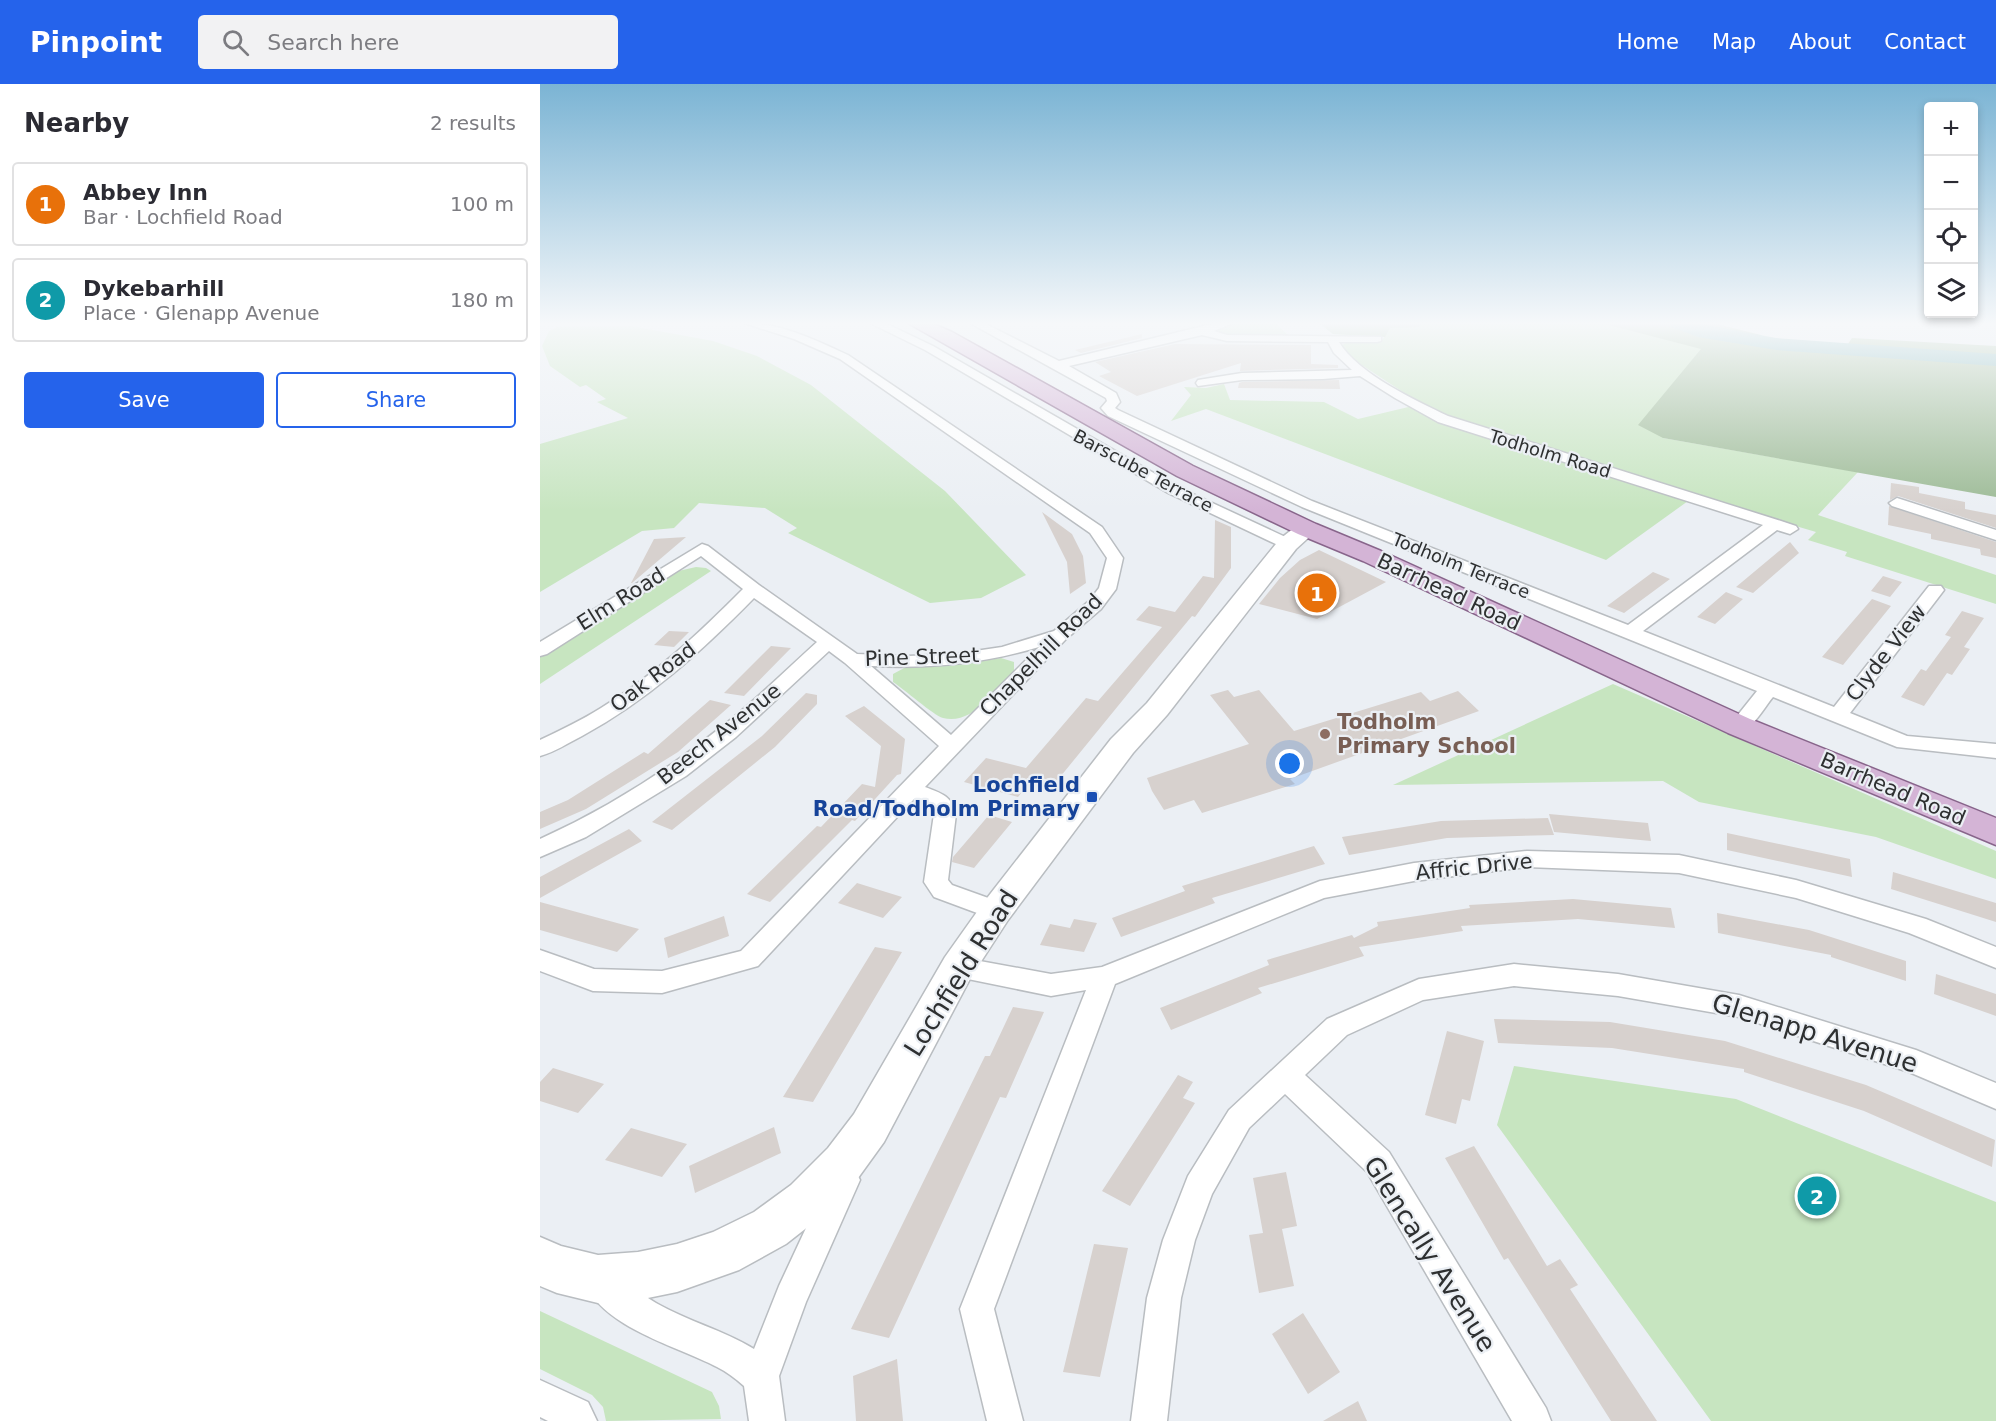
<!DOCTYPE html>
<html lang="en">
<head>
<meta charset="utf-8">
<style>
	body { margin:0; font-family:"DejaVu Sans",sans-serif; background:#f2f2f3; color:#2b2b33 }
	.controls { position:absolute; right:18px; top:18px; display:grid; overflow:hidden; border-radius:6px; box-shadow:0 3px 9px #0003 }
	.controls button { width:54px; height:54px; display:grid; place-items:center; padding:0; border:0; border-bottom:2px solid #e1e1e2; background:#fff; color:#2b2b33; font:30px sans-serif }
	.you { position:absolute; left:750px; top:680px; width:21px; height:21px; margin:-15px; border:4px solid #fff; border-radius:50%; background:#1a73e8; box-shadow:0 0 0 9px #1a73e833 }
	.badge { display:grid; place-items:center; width:39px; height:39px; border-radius:50%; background:#2563eb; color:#fff; font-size:20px; font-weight:700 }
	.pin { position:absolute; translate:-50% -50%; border:3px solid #fff; box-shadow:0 2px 6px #0006 }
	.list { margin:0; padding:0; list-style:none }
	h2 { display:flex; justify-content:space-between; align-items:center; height:78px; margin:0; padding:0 24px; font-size:26px }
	h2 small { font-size:20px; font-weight:400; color:#7c7c81 }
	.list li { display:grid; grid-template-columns:39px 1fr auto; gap:18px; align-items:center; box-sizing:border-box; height:84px; margin:0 12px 12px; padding:0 12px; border:2px solid #e1e1e2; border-radius:6px }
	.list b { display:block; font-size:22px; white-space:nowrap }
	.list p { margin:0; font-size:20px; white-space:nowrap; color:#7c7c81 }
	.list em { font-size:20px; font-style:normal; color:#7c7c81 }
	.actions { display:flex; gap:12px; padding:18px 24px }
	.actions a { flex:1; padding:14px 0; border:2px solid #2563eb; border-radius:6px; text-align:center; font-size:21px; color:#2563eb }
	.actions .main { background:#2563eb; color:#fff }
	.icon { flex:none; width:33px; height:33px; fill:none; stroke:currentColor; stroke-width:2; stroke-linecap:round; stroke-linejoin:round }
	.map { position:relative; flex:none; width:1456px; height:1337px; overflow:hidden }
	header { display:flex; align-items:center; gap:36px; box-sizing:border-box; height:84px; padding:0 30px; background:#2563eb; color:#fff }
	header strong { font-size:28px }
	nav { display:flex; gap:33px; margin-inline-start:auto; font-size:21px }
	.search { width:420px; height:54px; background:#f2f2f3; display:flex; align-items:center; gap:15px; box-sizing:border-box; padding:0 21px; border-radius:6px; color:#7c7c81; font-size:22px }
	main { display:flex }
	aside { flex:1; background:#fff }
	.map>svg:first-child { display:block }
</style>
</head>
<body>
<header>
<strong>Pinpoint</strong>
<div class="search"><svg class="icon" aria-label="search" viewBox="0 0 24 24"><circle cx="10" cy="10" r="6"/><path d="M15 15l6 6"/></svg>Search here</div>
<nav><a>Home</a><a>Map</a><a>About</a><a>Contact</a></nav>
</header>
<main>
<aside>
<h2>Nearby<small>2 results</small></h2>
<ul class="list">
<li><span class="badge" style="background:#e8710a">1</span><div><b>Abbey Inn</b><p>Bar · Lochfield Road</p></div><em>100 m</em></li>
<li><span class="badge" style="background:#0f9aa8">2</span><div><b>Dykebarhill</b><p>Place · Glenapp Avenue</p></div><em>180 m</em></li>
</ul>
<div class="actions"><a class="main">Save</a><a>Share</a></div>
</aside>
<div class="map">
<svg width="1456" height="1337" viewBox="0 0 1456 1337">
	<rect width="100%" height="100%" fill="#ebeff4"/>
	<!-- green -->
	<path fill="#c7e5c0" d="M 694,239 L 735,239 L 750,253 L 687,252 L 676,248 L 680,244 Z
		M 779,239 L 877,243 L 882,239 L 1061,239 L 1301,270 L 1123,354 L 1318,388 L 1278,431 L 1456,491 L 1456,520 L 1305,472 L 1307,468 L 1268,456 L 1276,448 L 1155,412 L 1066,476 L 666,325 L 631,337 L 651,311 L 644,303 L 666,304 L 684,300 L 690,316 L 784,318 L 818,335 L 881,320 L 805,270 L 801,266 L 802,261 L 808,258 L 841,258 L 850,244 L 857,243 L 847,243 L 842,253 L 793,250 Z
		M 91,242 L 173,257 L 217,272 L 271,301 L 405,407 L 486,491 L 441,514 L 390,519 L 248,449 L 257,444 L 225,424 L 159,419 L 134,444 L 102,447 L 0,508 L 0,360 L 88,334 L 57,318 L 66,315 L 46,301 L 40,303 L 10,282 L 2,262 L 9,247 L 17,243 Z
		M 156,483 L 166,484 L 171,487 L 0,600 L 0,573 L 134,488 Z
		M 461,574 L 474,578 L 474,587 C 457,605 432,642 403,634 C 393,631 364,605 353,598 L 353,590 L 366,583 L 409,582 Z
		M 1073,600 L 1456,767 L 1456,795 L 1336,753 L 1159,718 L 1123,697 L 853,701 Z
		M 974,982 L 1196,1015 L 1456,1118 L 1456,1337 L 1171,1337 L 957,1041 Z
		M 0,1227 L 172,1308 L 179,1322 L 181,1335 L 66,1337 L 63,1323 L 52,1311 L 0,1285 Z"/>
	<!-- forest -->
	<path fill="#9cba95" d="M 779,239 L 882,239 L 879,243 L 850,244 L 845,253 L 793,250 Z
		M 1061,239 L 1173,239 L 1221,251 L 1231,263 L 1301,270 L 1312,254 L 1456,262 L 1456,413 L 1123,354 L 1098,341 L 1161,265 Z"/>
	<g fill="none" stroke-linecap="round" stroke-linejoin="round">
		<!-- river -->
		<path fill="#78b3b5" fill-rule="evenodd" d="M 1129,239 L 1156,239 L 1236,254 L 1456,270 L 1456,282 L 1236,266 L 1158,253 L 1131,243 Z"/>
	</g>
	<!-- building -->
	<path fill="#d7d1ce" d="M 602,250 L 602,254 L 541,269 L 535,266 Z
		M 635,260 L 771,261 L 771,280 L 798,281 L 798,284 L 700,287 L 701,279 L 597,312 L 559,292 L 571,288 L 555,278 Z
		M 799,296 L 800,305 L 698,304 L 699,299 L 702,298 Z
		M 1351,399 L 1379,403 L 1379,409 L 1425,418 L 1425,425 L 1456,431 L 1456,444 L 1358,412 L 1350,416 Z
		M 1349,422 L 1456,458 L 1456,474 L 1441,471 L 1440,465 L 1391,455 L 1391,450 L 1348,441 Z
		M 502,428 L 532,450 L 543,472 L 546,499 L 530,510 L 527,478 Z
		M 675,436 L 691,443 L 691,484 L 655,533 L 652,532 L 613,579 L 516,698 L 495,692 L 478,713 L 424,698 L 446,674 L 486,684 L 546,614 L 558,617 L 622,543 L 596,536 L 609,522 L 635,528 L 663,492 L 674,494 Z
		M 146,453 L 92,499 L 91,499 L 114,455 Z
		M 1250,458 L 1259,469 L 1213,509 L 1196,503 Z
		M 779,466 L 846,498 L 777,535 L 719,520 L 740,494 L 760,476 Z
		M 1113,488 L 1130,495 L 1084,529 L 1067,522 Z
		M 1343,492 L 1362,498 L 1350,513 L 1331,507 Z
		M 1186,508 L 1203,515 L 1175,540 L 1157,533 Z
		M 1332,515 L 1351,522 L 1303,581 L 1282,573 Z
		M 1422,527 L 1444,534 L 1424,563 L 1430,565 L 1412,591 L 1407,589 L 1384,622 L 1361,613 L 1381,585 L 1386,587 L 1411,553 L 1405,551 Z
		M 129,547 L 149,548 L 134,563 L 114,561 Z
		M 231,562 L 251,564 L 204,612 L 184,609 Z
		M 688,606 L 694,613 L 719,606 L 754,647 L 881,608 L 890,617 L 918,607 L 939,627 L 750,695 L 755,700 L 662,729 L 654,716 L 624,726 L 612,707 L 607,694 L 709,660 L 670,611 Z
		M 266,609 L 277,611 L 277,620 L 235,663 L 132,746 L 112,738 L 222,652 Z
		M 170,616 L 191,621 L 138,668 L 46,725 L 0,745 L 0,728 L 28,716 L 104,668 L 108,670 Z
		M 324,622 L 365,655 L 361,690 L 357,691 L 315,737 L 312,736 L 230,818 L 207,810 L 277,742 L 281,743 L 322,700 L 335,703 L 341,662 L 305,632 Z
		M 1009,730 L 1108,739 L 1111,757 L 1014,748 Z
		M 449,731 L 472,738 L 434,784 L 412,778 L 413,773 Z
		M 1008,734 L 1014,751 L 907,754 L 809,771 L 802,753 L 901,737 Z
		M 89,745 L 102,757 L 0,814 L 0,793 Z
		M 1187,749 L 1310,775 L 1312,793 L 1187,766 Z
		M 774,762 L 785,780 L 672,814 L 675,819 L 581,853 L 572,834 L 645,807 L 642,802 Z
		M 1353,788 L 1456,819 L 1456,838 L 1351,805 Z
		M 317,799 L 362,813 L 343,834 L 298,819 Z
		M 1033,815 L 1131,824 L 1135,844 L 1038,835 L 921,842 L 923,847 L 819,863 L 824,872 L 718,904 L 722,909 L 631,946 L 620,924 L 729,881 L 727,876 L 812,851 L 814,854 L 838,842 L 837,838 L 930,824 L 929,821 Z
		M 0,818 L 99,845 L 77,868 L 0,846 Z
		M 1177,829 L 1269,846 L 1366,877 L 1366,897 L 1291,873 L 1291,871 L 1178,849 Z
		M 184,832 L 189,852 L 128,874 L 124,854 Z
		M 534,835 L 557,839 L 544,868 L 500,861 L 510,840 L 530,844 Z
		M 335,863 L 362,868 L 273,1018 L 243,1013 Z
		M 1396,890 L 1456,910 L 1456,932 L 1394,910 Z
		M 473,923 L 504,928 L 466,1014 L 460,1013 L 349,1254 L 311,1245 L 445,972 L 450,972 Z
		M 954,935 L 1070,938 L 1185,957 L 1326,1001 L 1455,1056 L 1452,1083 L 1324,1027 L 1204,988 L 1204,985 L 1072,964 L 958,959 Z
		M 907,947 L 944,957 L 930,1017 L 922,1015 L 916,1040 L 885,1031 Z
		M 13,984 L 64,1000 L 38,1029 L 0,1017 L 0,998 Z
		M 638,991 L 653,998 L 643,1014 L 655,1019 L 590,1122 L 562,1107 Z
		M 234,1043 L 241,1069 L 155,1109 L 149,1082 Z
		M 91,1044 L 147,1060 L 122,1093 L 65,1076 Z
		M 934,1062 L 1007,1182 L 1020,1175 L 1038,1201 L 1030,1205 L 1117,1337 L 1071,1337 L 968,1174 L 964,1176 L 905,1074 Z
		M 746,1088 L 757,1142 L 742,1145 L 754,1202 L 719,1209 L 709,1151 L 723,1149 L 713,1094 Z
		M 554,1160 L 588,1164 L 560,1293 L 523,1288 Z
		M 763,1229 L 800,1288 L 768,1310 L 732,1250 Z
		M 357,1275 L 363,1337 L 316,1337 L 313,1292 Z
		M 818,1317 L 827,1337 L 783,1337 Z"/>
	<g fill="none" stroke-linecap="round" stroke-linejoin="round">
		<defs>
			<path id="street" d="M 204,239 C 241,239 275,256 308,271 L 562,443 L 583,474 L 576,505 L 561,525 L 526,555 L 385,703 C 401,709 412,712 416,730 L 408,796 L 412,801 L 465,820 L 468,827 L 465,834 L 456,836 L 394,813 L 384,798 L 394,730 L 393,724 L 374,715 L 218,882 L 122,909 L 53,907 L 0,887 L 0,866 L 54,885 L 122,887 L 201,867 L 399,662 L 305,579 L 289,567 L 196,653 L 146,692 L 46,753 L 0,773 L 0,755 C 64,726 125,688 180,644 C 214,618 245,587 277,558 L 214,514 C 162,567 108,616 42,652 C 28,659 15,668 0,672 L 0,656 C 21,646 42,636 61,624 C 114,592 159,549 203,505 L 161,472 L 7,570 L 0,572 L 0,558 L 162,460 L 168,462 L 219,501 L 317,570 L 368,572 L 415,570 L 462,563 L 514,547 L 549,517 L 559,504 L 567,474 L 550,449 L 300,275 L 254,255 ZM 499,563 L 411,651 L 331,582 C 389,585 443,580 499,563 Z
				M 330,239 L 345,239 L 393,262 L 638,403 L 754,457 L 756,460 L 754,463 L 742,463 L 628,409 L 385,266 Z
				M 430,239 L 444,239 L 519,277 L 676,239 L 693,239 L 674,247 L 687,251 L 841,253 L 841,257 L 837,258 L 799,258 C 818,290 875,316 908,332 L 1241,437 L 1256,442 L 1258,445 L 1250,450 L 1237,446 L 1103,547 L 1294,623 L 1389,502 L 1401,502 L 1404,506 L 1401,510 L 1310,629 L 1367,652 L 1456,660 L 1456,674 L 1357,663 L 1233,613 C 1222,626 1211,651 1192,646 L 1189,642 L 1217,607 L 762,423 L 568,332 L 561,324 L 567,317 L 566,314 ZM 662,251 L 687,257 L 788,258 L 794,269 L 812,286 L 702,289 L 658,296 L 656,299 L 658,302 L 702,296 L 783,295 L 820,292 L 855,314 L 898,338 L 1223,441 L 1088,541 L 772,417 L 578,326 L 575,324 L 580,318 L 576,309 L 529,282 Z
				M 1357,414 L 1456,446 L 1456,456 L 1352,422 L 1349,419 Z
				M 987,767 L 1139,771 L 1256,796 L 1386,835 L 1456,863 L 1456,884 L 1369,849 L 1256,814 L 1139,789 L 987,783 L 874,797 L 784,814 L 575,900 L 454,1225 L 483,1337 L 447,1337 L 420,1225 L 546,906 L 511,912 L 418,893 L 409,890 L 405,883 L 409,876 L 418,873 L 511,890 L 562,883 L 780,797 L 874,779 Z
				M 974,880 L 1078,890 L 1199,911 L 1376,966 L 1456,999 L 1456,1025 L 1369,988 L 1199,933 L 1078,912 L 974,902 L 883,916 L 807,951 L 765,991 L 849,1068 L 1006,1324 L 1011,1337 L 972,1337 L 827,1088 L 745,1010 L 709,1044 L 672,1110 L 655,1156 L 641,1214 L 627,1337 L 591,1337 L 607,1214 L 623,1156 L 648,1092 L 689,1026 L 787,935 L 879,895 Z
				M 304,1081 L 315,1086 L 320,1096 L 266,1218 L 239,1292 L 245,1337 L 209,1337 L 204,1302 C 196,1295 187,1288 177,1283 C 137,1262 64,1244 45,1199 L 50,1187 L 62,1182 C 82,1191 97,1208 116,1219 C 147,1237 183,1246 214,1265 L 239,1202 L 293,1086 Z
				M 0,1296 L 48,1318 L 57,1337 L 8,1337 L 0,1333 Z"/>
			<path id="secondary" d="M 767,438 L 775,440 L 778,445 L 756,465 L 627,631 L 593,669 L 468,836 L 431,893 L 344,1058 L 318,1094 L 283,1131 L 246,1160 L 199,1186 L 137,1208 L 98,1216 L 58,1219 L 17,1209 L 0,1202 L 0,1153 L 21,1162 L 58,1171 L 98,1168 L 137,1160 L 173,1148 L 214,1128 L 251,1101 L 288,1064 L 314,1030 L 405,873 L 444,818 L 571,655 L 607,619 L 740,455 L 759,440 Z"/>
			<path id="primary" d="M 368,239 L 391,239 L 412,248 L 653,382 L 776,440 L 841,467 L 1210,635 L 1456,734 L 1456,761 L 1188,649 L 823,477 L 758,450 L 637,392 Z"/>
		</defs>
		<!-- street casing -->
		<use href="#street" stroke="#b9bdc1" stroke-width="3"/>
		<!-- secondary casing -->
		<use href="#secondary" stroke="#b9bdc1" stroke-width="3"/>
		<!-- primary casing -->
		<use href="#primary" stroke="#88658b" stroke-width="3"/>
		<!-- street -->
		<use href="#street" fill="#fff" fill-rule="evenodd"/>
		<!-- secondary -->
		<use href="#secondary" fill="#fff" fill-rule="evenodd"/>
		<!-- primary -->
		<use href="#primary" fill="#d4b4d6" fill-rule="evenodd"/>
	</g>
	<!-- sky -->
	<linearGradient id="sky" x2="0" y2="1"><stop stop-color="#7bb4d4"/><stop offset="0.56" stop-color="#f6f8fa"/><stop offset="1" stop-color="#f6f8fa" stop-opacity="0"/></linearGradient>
	<rect width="1456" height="427" fill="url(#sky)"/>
	<!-- markers -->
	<circle fill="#8d6e63" stroke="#ebeff4" stroke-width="2" cx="785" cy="650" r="6"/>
	<rect fill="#1a4fb4" stroke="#ebeff4" stroke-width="2" x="546" y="707" width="12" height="12" rx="3"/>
	<g text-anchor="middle" stroke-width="4.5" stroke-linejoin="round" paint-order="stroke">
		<!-- far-street labels -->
		<g font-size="18" fill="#2e3031" stroke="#ebeff4">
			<text transform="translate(1010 370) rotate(17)" y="6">Todholm Road</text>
			<text transform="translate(603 387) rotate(28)" y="6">Barscube Terrace</text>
			<text transform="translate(921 482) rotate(22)" y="6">Todholm Terrace</text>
		</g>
		<!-- street labels -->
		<g font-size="21" fill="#2e3031" stroke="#ebeff4">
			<text transform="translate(909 508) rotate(25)" y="7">Barrhead Road</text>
			<text transform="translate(81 515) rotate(-32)" y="7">Elm Road</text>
			<text transform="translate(1346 569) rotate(-52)" y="7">Clyde View</text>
			<text transform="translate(501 571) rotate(-45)" y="7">Chapelhill Road</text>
			<text transform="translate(382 573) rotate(-2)" y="7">Pine Street</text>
			<text transform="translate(113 593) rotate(-37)" y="7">Oak Road</text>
			<text transform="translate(179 650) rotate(-38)" y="7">Beech Avenue</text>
			<text transform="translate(1353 705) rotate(23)" y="7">Barrhead Road</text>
			<text transform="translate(934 783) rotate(-6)" y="7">Affric Drive</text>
		</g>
		<!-- education labels -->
		<g font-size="21" font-weight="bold" fill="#785e54" stroke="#ebeff4" text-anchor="start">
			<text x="797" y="645">Todholm<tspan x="797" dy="24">Primary School</tspan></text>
		</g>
		<!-- transit labels -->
		<g font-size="21" font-weight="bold" fill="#164399" stroke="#ebeff4" text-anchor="end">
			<text x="540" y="708">Lochfield<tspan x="540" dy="24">Road/Todholm Primary</tspan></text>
		</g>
		<!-- near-street labels -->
		<g font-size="26" fill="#2e3031" stroke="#ebeff4">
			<text transform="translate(421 889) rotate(-58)" y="9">Lochfield Road</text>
			<text transform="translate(1275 949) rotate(17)" y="9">Glenapp Avenue</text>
			<text transform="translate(890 1170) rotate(58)" y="9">Glencally Avenue</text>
		</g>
	</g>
</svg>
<div class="controls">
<button>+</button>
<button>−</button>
<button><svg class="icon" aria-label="locate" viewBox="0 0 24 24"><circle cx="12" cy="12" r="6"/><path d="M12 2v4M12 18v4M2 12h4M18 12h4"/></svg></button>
<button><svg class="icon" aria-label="layers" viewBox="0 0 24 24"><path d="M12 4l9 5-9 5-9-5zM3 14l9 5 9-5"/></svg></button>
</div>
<div class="you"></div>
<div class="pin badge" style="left:777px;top:509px;background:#e8710a">1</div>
<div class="pin badge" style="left:1277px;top:1112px;background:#0f9aa8">2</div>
</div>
</main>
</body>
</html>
